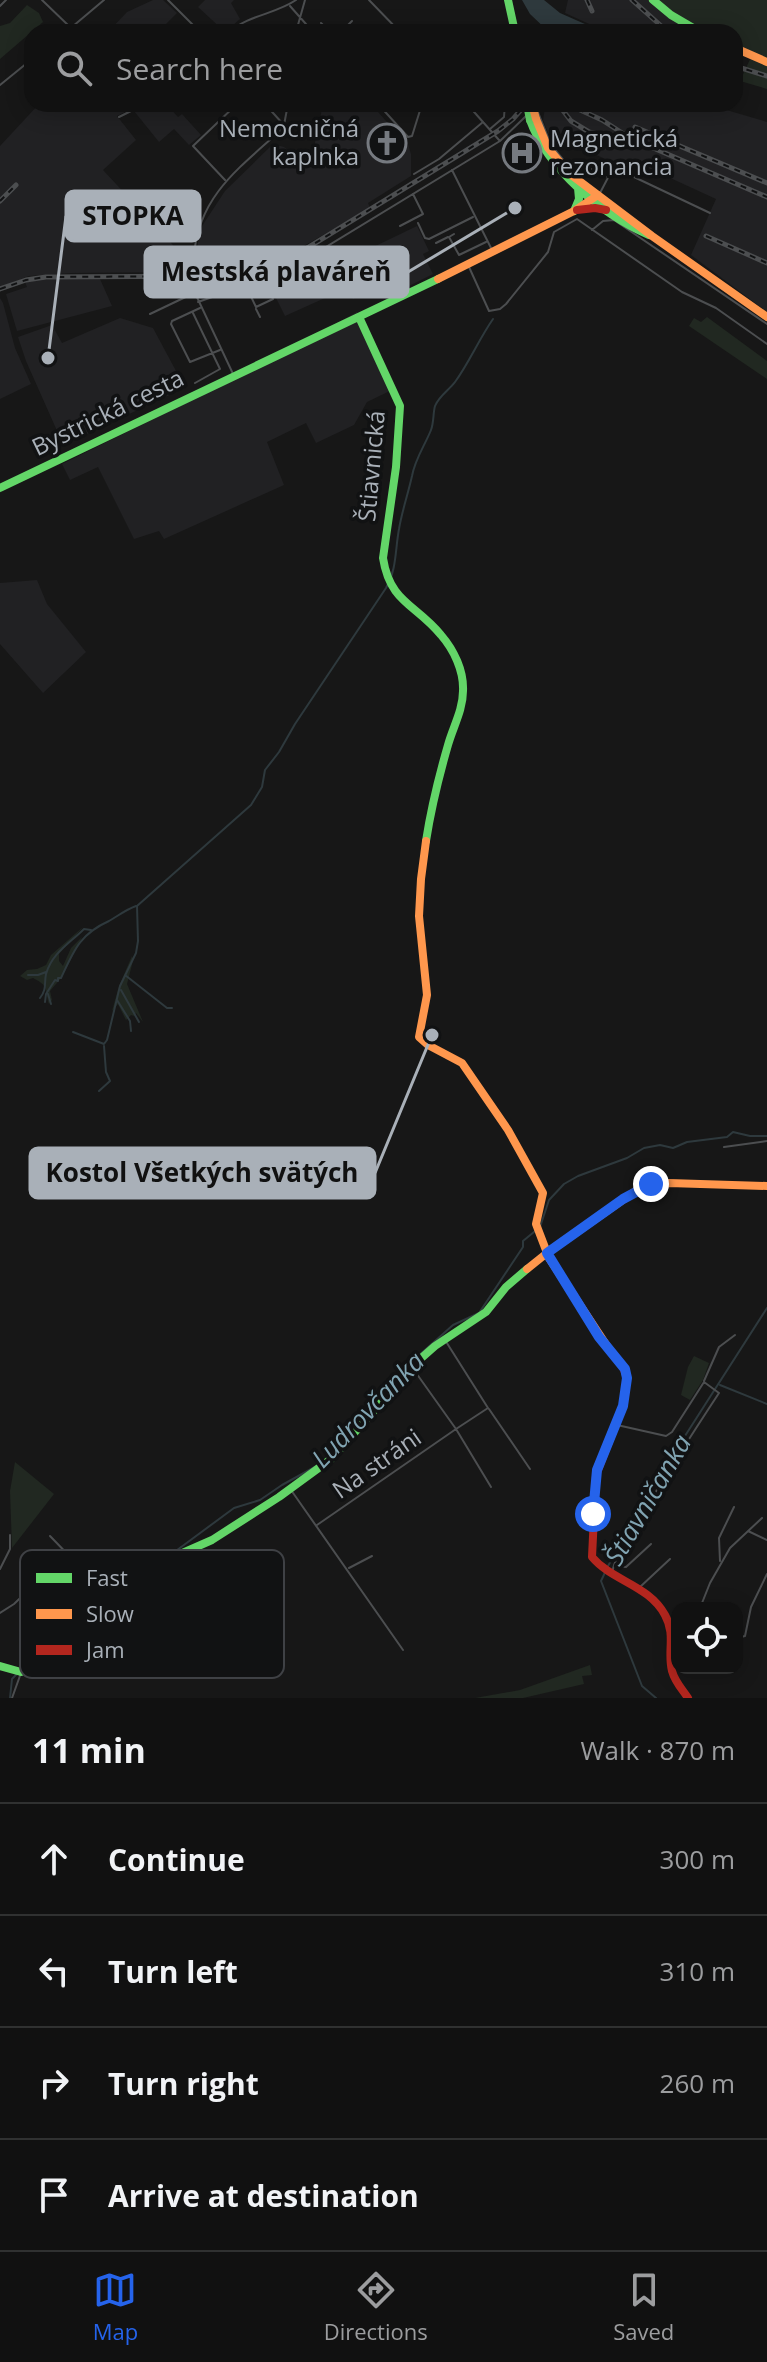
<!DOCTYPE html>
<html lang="en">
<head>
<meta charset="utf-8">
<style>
	body { margin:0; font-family:"Open Sans",sans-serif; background:#1a1a1a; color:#f1f3f6 }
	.controls { position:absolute; right:24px; bottom:24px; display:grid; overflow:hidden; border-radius:16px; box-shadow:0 4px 20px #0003 }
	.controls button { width:72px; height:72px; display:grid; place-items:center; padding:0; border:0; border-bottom:2px solid #303131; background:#111; color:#f1f3f6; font:40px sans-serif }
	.stop { position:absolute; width:24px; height:24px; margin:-18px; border:6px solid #2563eb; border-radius:50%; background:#fff }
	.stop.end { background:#2563eb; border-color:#fff; box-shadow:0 2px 8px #0008 }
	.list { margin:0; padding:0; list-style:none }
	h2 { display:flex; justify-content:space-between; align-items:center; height:104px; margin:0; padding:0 32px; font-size:34px }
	h2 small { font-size:26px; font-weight:400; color:#9c9d9f }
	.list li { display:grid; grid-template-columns:52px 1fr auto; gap:24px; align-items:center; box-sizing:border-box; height:112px; padding:0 32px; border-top:2px solid #303131 }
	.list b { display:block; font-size:30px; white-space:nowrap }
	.list em { font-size:26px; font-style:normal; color:#9c9d9f }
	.icon { flex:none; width:44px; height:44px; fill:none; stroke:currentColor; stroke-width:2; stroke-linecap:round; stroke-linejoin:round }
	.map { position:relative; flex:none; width:767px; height:1698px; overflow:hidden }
	.search { position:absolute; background:#111; box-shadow:0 4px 20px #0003; left:24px; right:24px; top:24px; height:88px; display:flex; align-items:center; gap:20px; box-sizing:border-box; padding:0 28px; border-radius:24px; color:#9c9d9f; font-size:30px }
	.sheet { height:552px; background:#111 }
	nav { display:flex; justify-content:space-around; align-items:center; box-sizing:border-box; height:112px; border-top:2px solid #303131; background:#111; font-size:22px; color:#9c9d9f }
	nav a { display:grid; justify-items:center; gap:4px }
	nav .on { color:#2563eb }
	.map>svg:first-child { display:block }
</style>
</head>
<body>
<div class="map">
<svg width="767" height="1698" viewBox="0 0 767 1698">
	<rect width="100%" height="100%" fill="#171717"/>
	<!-- built -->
	<path fill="#212123" d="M 153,0 L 163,0 L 177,13 L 158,32 L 108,32 L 127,12 Z
		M 205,0 L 234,0 L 231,3 L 240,19 L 225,32 L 198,7 Z
		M 568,0 L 660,0 L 705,32 L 607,32 L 565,13 Z
		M 39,104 L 140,104 L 117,116 L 136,140 L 103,170 L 185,258 L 176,272 L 72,273 L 29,276 L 0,287 L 0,146 Z
		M 153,104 L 166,104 L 178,117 L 182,114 L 201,135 L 189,145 L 174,129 L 159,142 L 134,111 L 141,107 L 149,108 Z
		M 323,104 L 371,104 L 401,138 L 407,141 L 411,154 L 411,176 L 368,203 L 370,208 L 276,262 L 262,265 L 226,265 L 205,260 L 198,254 L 198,242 L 202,226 L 225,191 L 273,144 L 284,147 L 302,161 L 313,152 Z
		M 543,104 L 706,104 L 767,122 L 767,312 L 691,255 L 716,199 L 629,159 L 625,168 L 555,136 L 550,138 L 543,120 L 545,108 Z
		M 417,226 L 429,251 L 423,254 L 433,274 L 395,293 L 390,282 L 353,299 L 336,265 Z
		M 314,275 L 325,298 L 285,316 L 271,288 L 289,280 L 291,282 L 302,276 L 304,279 Z
		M 51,279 L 100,279 L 112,306 L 17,331 L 6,294 L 27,287 L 25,282 Z
		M 0,298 L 3,303 L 15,348 L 31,384 L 0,399 Z
		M 357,312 L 396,388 L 367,402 L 354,425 L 316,443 L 306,423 L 267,442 L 284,485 L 164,539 L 159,531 L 134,539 L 98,467 L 70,480 L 62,464 L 243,375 Z
		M 120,318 L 153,328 L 183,384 L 182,389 L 68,443 L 62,442 L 26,361 L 18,337 L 52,325 L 62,343 Z
		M 37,580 L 47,604 L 86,652 L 43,693 L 0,644 L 0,583 Z"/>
	<!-- green -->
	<path fill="#212821" d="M 657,0 L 767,0 L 767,89 L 740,81 L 752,55 L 735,48 L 735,32 L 701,32 Z
		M 27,5 L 39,13 L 43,22 L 0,59 L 0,26 L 10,23 Z
		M 370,250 L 387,282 L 354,298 L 337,266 Z
		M 707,317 L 767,361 L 767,379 L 689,326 L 694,318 L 701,322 Z
		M 83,927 L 59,954 L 59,961 L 63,966 L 71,948 L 82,937 L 62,977 L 50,991 L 52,1000 L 49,1004 C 44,988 49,986 33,978 L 27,980 L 20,976 L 27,970 L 37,969 L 46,965 L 51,955 Z
		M 132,956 L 133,959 L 134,957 L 127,984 L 143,1022 L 136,1013 L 134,1016 L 131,1015 L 126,1020 L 118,1004 L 112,1011 L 119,986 Z
		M 694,1356 L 709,1363 L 703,1380 L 690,1400 L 681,1395 L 688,1367 Z
		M 15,1462 L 54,1494 L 12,1548 L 10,1491 Z
		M 590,1665 L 592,1675 L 582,1676 L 584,1684 L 523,1698 L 475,1698 L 520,1690 Z"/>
	<!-- water -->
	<path fill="#2e393d" d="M 522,0 L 544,0 L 560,13 L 603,32 L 549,32 L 530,14 Z"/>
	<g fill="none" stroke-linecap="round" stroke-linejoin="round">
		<!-- stream -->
		<path stroke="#2e393d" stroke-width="2" d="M 28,975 L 38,975 L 46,972
			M 125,975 L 167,1008 L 172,1008
			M 121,990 L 139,1022
			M 48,994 L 51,1004
			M 40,998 C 47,989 44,984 46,974 C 52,953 70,943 84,929 L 91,930
			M 117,1000 L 130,1021 L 131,1031
			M 45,1002 L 46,994 L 55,980 L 58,981 L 58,978 L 61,978 C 74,950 80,934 109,921 C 118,916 125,910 136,906
			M 73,1032 L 104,1044 L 107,1040 L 120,986 L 136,953 L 138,941 L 137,906 L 251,805 L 262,787 L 265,770 L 279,752 L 295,724 L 386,588 C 397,569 395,550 399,529 C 402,511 408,494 412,476 C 415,459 425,445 431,430 C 434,422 433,413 435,406 C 439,396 449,390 455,382 C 469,363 479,339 493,319
			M 99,1091 L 110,1081 L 106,1072 L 104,1046
			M 720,1385 L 767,1404
			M 327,1459 L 355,1420 L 398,1374 L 453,1325 L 479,1313 L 523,1247 L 523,1241 L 540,1227 L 549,1200 L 564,1184 L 578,1176 L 627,1158 L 644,1148 L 660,1145 L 673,1148 L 687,1142 L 727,1137 L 733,1132 L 750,1136 L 767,1136
			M 10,1698 L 12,1679 L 31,1659 L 45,1637 L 137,1571 L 153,1562 L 169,1556 L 234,1508 L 260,1500 L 282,1485 L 322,1463
			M 656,1698 L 642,1686 L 601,1581 L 608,1566 L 676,1450 L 767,1308"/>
		<!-- street -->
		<path stroke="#4c4e50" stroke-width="2" d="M 42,0 L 70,27
			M 168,0 L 200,32
			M 369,0 L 400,32
			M 0,6 L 6,0
			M 290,6 L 313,32
			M 321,23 L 330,32
			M 66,32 L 104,0
			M 230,32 C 248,15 276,14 296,0
			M 296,32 L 305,0
			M 341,32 L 352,21
			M 0,85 L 32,59
			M 147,104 L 152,104
			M 265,104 L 283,124
			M 378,104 L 408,137 L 412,136 L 422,104
			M 467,104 L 499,140
			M 536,107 L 551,145 L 565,162 L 576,162 L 608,177
			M 119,117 L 145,104
			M 490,129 L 504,117 L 505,104
			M 318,155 L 323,150
			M 301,166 L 303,169 L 310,162
			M 452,170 L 492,250
			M 414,174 L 439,159 L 483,122
			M 225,180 L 193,146 L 237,104
			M 600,193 L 612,170 L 615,168 L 710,213
			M 418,223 L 425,238 L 429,239 L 473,217
			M 400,226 L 423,214 L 413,194
			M 592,230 L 603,221 L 614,220 L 767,324
			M 454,234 L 449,237 L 459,255 L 486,242
			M 436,243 L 448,237
			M 469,267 L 489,311 L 500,309 L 506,304 L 548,252 L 554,232 L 577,219 L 682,292 L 716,308 L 767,344
			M 246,286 L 256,307 L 273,299
			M 198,302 L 278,274 L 298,264 L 500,141 L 526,116
			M 200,308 L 172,321 L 171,324 L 190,362 L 220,350
			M 256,309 L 260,317
			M 193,313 L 220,369 L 195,383
			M 150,314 L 194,293
			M 234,376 L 195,293 C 192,280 193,268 194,255 C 199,196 239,168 280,131 L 284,125 L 288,104
			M 724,1147 L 767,1141
			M 445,1340 L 488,1408 L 456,1429 L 491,1487
			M 704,1381 L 719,1347 L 735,1335
			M 489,1409 L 530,1469
			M 291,1490 L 403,1650
			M 317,1525 L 456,1429 L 414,1370
			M 748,1531 L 767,1540
			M 50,1536 L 107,1595
			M 720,1561 L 719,1538 L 734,1507
			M 615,1566 L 626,1567 L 651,1544
			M 349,1568 L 372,1556
			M 0,1569 L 10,1549 L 10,1535
			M 612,1573 C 616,1553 629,1536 640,1518 C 665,1476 692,1434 719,1393 L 704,1382 L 672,1432 L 666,1436 L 617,1425
			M 640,1587 L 670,1559
			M 700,1608 L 710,1583 L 730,1548 L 762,1518
			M 0,1613 L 14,1604 L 67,1553
			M 737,1638 L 745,1636 L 751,1607 L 767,1574
			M 12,1698 L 21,1673"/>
		<!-- fast -->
		<path stroke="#63d668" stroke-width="8" d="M 508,0 L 515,32
			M 653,0 L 671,15 L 700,32
			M 530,120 C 548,169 601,214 649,235
			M 574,211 L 579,199 L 578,188
			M 359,317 L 400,406 L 396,467 L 383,558 C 390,603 416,604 441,635 C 454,650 464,671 463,691 C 463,710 453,727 448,745 C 439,776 431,809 426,841
			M 0,488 L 438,279
			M 0,1666 L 21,1672 L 34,1660 L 49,1639 L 121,1586 L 162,1562 L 212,1540 L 279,1497 L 331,1459 L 418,1361 L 435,1346 L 486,1312 L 506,1287 L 527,1269"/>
		<!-- slow -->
		<path stroke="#ff974d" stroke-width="8" d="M 735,48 L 767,62
			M 536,119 L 548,148 L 570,174 L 652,236 L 767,317
			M 438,279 L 574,211 L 598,195
			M 426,841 L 421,879 L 419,916 L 427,995 L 419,1037 L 428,1045 L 462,1063 L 508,1130 L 543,1193 L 536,1224 L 549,1258 L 609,1349
			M 527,1269 L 547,1253 L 637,1190 L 669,1183 L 767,1186"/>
		<!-- jam -->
		<path stroke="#b3261e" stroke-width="8" d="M 577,210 L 595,208 L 606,210
			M 609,1349 L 623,1367 L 627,1378 L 623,1406 L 596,1475 L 592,1557 C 612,1581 649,1585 665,1615 C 676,1635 667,1651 672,1671 C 675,1682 682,1689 688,1698"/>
		<defs>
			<path id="rail" d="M 587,0 L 592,11
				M 632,0 L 668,32
				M 735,66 L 767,76
				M 558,104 L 571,121 L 589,132 L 644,144 L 767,197
				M 578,109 L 602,120 L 630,138
				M 635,127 L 767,183
				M 0,201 L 16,185
				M 706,236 L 767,263
				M 0,289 L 26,280 L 46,277 L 222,276 L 244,274 L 272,267 L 291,258 L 498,131 L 513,119 L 526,104"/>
		</defs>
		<!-- rail casing -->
		<use href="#rail" stroke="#4c4e50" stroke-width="5"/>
		<!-- rail -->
		<use href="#rail" stroke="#111213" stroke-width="2" stroke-dasharray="6" stroke-linecap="butt"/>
		<!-- fast-bridge -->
		<path stroke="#63d668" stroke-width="8" d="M 527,104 L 530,120"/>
		<!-- slow-bridge -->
		<path stroke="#ff974d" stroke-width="8" d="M 532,104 L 536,119"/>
	</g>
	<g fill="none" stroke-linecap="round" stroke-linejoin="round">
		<!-- route -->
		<path stroke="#2563eb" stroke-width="10" d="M 593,1514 L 597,1470 L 623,1406 L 627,1378 L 625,1369 L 599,1337 L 547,1253 L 623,1199 L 651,1184"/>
	</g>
	<!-- icons -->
	<defs>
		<symbol id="church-ring" viewBox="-11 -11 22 22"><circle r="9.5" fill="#111213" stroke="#767a80" stroke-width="1.5"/><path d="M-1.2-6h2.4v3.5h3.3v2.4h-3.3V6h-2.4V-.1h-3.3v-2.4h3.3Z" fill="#767a80"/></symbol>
		<symbol id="hospital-ring" viewBox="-11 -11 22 22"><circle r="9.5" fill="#111213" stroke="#767a80" stroke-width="1.5"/><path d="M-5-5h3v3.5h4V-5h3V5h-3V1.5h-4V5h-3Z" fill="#767a80"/></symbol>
	</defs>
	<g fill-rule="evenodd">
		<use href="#church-ring" x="365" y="121" width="44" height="44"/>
		<use href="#hospital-ring" x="500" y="131" width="44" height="44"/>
	</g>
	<g text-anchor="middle" stroke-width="7" stroke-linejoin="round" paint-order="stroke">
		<!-- poi labels -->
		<g font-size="24" fill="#a9b0b8" stroke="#111213" text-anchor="end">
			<text x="359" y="137">Nemocničná<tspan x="359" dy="28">kaplnka</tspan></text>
			<text x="550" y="147" text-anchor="start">Magnetická<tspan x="550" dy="28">rezonancia</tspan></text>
		</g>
		<!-- street labels -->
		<g font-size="24" fill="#a9b0b8" stroke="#111213">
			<text transform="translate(108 413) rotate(-26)" y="8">Bystrická cesta</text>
			<text transform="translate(372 466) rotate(-85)" y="8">Štiavnická</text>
			<text transform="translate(377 1464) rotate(-35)" y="8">Na stráni</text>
		</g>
		<!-- water labels -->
		<g font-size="26" font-style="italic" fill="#81a4b2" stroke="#111213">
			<text transform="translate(368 1410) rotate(-46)" y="9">Ludrovčanka</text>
			<text transform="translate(648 1500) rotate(-60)" y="9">Štiavničanka</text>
		</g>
	</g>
	<!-- legend -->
	<rect x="20" y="1550" width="264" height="128" rx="12" fill="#111213" stroke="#3f4145" stroke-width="2"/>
	<rect x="36" y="1573" width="36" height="10" fill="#63d668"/>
	<rect x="36" y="1609" width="36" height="10" fill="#ff974d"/>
	<rect x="36" y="1645" width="36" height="10" fill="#b3261e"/>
	<g font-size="22" fill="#a9b0b8">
		<text x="86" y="1586">Fast</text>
		<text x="86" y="1622">Slow</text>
		<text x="86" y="1658">Jam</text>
	</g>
	<!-- callouts -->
	<path fill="none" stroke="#a9b0b8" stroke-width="3" d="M48 358L66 216M515 208L408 272M432 1035L375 1173"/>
	<g fill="#a9b0b8" stroke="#111213" stroke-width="3">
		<circle cx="48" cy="358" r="8"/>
		<circle cx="515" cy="208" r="8"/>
		<circle cx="432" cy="1035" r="8"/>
	</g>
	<g fill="#a9b0b8" stroke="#a9b0b8" stroke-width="3">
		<rect x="66" y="191" width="134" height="50" rx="8"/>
		<rect x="145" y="247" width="263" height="50" rx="8"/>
		<rect x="30" y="1148" width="345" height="50" rx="8"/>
	</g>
	<g font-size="26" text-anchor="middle" font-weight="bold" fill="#111">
		<text x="133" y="225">STOPKA</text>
		<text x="276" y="281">Mestská plaváreň</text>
		<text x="202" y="1182">Kostol Všetkých svätých</text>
	</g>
</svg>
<div class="controls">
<button><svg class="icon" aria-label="locate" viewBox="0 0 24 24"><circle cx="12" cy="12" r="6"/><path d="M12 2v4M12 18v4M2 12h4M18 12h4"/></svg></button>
</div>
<div class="stop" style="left:593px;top:1514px"></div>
<div class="stop end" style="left:651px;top:1184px"></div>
<div class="search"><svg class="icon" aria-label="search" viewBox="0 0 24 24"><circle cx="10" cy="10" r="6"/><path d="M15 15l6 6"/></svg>Search here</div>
</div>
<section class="sheet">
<h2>11 min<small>Walk · 870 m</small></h2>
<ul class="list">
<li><svg class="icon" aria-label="ahead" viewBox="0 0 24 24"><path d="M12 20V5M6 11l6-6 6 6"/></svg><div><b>Continue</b></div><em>300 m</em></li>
<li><svg class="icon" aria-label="left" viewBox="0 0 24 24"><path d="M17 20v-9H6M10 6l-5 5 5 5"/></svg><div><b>Turn left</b></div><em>310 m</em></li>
<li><svg class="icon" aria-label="right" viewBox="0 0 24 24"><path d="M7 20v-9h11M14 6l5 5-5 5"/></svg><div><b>Turn right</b></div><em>260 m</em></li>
<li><svg class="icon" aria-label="arrive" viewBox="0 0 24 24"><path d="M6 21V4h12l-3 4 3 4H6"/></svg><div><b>Arrive at destination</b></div></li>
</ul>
</section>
<nav>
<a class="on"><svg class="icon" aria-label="map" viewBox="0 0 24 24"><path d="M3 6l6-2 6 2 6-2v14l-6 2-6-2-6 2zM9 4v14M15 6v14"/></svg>Map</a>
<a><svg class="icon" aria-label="directions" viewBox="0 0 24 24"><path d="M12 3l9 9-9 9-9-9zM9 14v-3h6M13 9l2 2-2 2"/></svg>Directions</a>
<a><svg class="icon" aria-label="saved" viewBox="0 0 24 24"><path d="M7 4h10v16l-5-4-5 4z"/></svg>Saved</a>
</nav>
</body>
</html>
